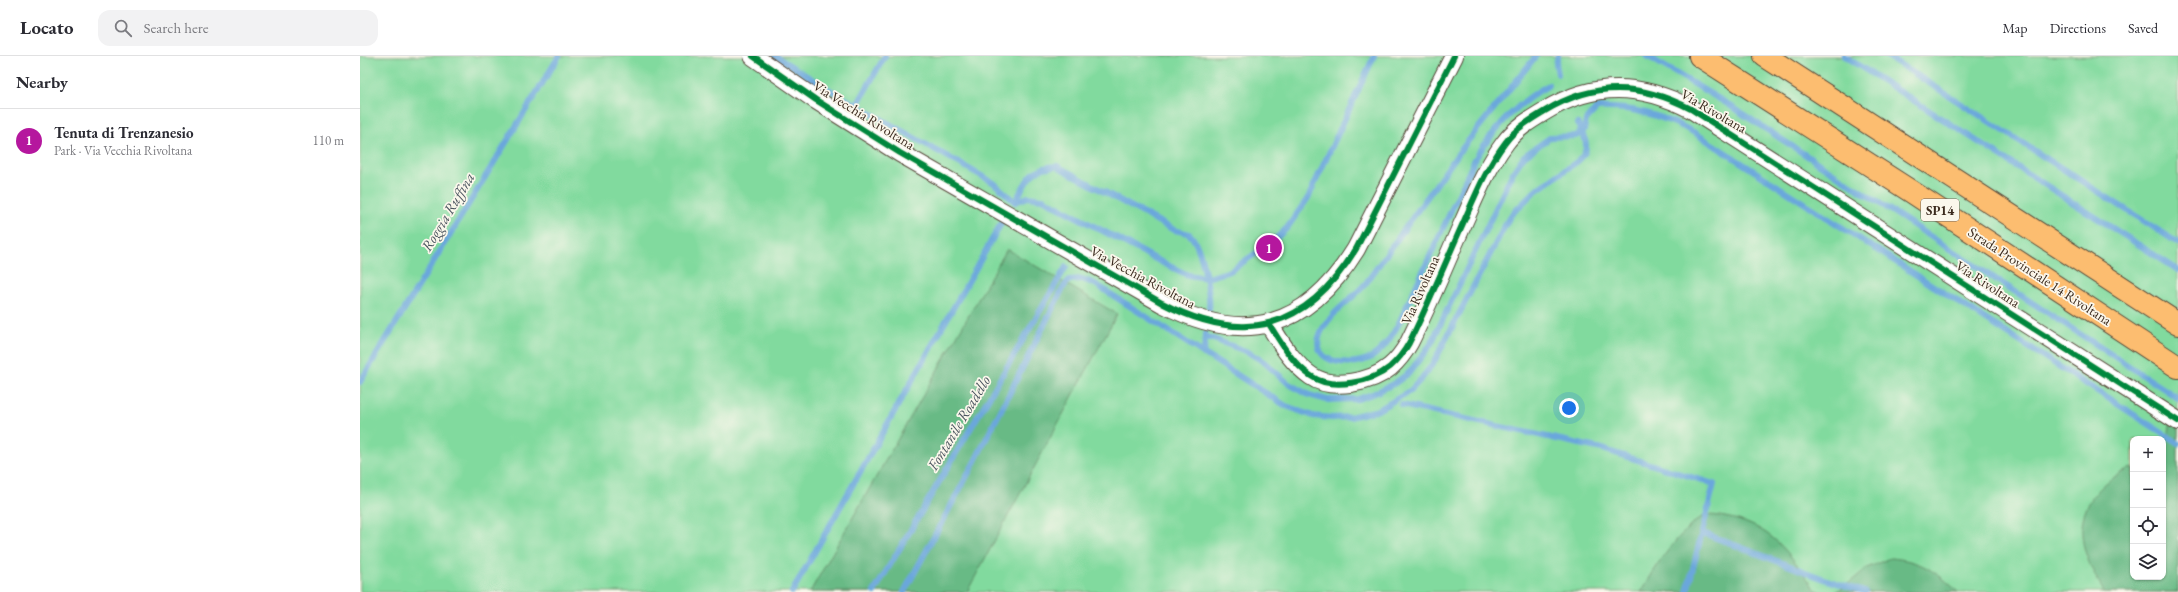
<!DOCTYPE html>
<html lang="en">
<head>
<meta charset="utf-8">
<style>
	body { margin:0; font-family:"EB Garamond",serif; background:#f2f2f3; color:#2b2b33 }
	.controls { position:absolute; right:12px; bottom:12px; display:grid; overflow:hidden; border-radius:8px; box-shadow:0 1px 3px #0004 }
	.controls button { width:36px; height:36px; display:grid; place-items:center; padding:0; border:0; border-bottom:1px solid #e1e1e2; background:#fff; color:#2b2b33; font:20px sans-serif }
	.you { position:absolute; left:1209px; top:352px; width:14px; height:14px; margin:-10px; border:3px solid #fff; border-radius:50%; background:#1a73e8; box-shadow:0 0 0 6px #1a73e833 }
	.badge { display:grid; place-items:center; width:26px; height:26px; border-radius:50%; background:#b5179e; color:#fff; font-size:13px; font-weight:700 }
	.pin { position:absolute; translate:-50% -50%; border:2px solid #fff; box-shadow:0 1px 4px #0006 }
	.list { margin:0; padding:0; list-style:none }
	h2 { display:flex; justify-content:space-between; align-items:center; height:52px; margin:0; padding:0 16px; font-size:17px }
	h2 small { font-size:13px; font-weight:400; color:#7c7c81 }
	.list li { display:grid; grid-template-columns:26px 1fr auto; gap:12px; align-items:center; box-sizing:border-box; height:64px; padding:0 16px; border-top:1px solid #e1e1e2 }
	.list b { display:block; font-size:15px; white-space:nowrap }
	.list p { margin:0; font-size:13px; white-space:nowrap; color:#7c7c81 }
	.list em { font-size:13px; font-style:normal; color:#7c7c81 }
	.icon { flex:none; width:22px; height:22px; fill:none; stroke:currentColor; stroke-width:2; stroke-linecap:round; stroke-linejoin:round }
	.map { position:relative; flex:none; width:1818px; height:536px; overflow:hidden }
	header { display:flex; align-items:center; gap:24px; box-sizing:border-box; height:56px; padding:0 20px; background:#fff; border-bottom:1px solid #e1e1e2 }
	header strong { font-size:19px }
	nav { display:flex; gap:22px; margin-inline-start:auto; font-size:14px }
	.search { width:280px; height:36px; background:#f2f2f3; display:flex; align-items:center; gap:10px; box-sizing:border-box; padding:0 14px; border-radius:12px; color:#7c7c81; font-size:15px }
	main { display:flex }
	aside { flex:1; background:#fff }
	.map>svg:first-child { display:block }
</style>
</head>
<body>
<header>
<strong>Locato</strong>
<div class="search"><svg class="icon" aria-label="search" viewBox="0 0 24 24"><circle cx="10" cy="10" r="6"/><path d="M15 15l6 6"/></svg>Search here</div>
<nav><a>Map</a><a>Directions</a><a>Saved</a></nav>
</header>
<main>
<aside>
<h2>Nearby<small></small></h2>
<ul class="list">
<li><span class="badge">1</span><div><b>Tenuta di Trenzanesio</b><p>Park · Via Vecchia Rivoltana</p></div><em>110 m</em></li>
</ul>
</aside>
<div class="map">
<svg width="1818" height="536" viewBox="0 0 1818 536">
	<rect width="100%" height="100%" fill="#fbf7ec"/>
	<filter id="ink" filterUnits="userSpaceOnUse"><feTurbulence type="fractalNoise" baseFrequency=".025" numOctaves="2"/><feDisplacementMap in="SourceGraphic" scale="8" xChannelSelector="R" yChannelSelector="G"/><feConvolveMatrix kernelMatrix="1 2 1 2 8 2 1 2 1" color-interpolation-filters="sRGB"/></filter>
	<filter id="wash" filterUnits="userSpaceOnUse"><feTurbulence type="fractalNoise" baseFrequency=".012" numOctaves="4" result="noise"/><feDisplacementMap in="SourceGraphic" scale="16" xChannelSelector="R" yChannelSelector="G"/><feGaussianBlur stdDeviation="0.9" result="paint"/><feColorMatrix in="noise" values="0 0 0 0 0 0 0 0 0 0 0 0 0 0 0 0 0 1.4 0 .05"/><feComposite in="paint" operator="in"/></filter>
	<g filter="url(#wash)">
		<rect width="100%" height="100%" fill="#f0e4c8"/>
		<!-- green -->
		<path fill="#81da9e" stroke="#5e825e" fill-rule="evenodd" d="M 0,0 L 1818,0 L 1818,536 L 0,536 ZM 1773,383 L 1803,383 L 1803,521 L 1773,521 Z"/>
		<!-- forest -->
		<path fill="#68ba85" stroke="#527252" d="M 647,193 L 757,258 L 607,536 L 450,536 Z
			M 1818,359 L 1818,536 L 1744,536 C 1722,498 1707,461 1746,427 C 1754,420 1764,416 1773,411 L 1773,521 L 1803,521 L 1803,388 L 1809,376 L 1811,364 Z
			M 1345,459 C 1357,459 1366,461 1378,464 C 1418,476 1431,501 1454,532 L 1460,536 L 1281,536 C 1298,508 1316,477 1345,459 Z
			M 1530,502 C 1560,504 1576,515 1598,536 L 1474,536 L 1483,532 L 1507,512 Z"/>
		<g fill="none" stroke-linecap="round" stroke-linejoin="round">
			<!-- stream -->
			<path stroke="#6ba7dc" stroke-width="6" d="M 415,0 L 463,30 L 634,127 L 655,146
				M 1176,0 L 1100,95 L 1006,227 C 993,243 972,255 962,274 C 945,307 989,312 1010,302 C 1023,295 1031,281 1038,269 L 1115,103 C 1133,74 1158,46 1189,29
				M 1198,0 L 1196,8 L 1198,18
				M 1287,0 L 1366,47 L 1818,342
				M 1484,0 L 1818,214
				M 1527,0 L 1818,187
				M 497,49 L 525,0
				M 655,146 L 668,141 L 683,143 L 805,208 L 828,219 L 847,222 L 870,215 L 911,187 L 927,172 L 948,142 L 1014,0
				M 655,146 C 667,125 670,111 697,110 L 814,174 C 818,175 825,176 829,178 C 841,187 851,239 849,253
				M 845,280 L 888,296 L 904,306 L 929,328 L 949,339 L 967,344 L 998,343 L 1015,337 L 1035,327 L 1049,317 L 1071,288 L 1153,116 L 1164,100 L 1191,81 L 1216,80 L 1224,74 L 1226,64 L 1237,52 C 1273,50 1304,60 1335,77 L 1818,387
				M 844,298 L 845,278
				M 0,326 L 199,0
				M 1042,349 L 1242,393 L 1354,428 L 1327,536
				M 1343,477 L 1464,523 L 1505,536
				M 432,536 L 642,166
				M 514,536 L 706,211
				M 544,536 L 614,407 L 703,232 L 709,224 L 722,223 L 735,228 L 926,350 L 953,360 L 972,362 L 990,361 L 1018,354 L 1050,335 L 1063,321 L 1074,306 L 1150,160 L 1174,136 L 1218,105 C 1232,93 1225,82 1218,68"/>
		</g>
	</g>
	<g filter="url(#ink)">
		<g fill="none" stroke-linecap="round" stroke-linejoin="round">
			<defs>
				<path id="street" d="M 393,0 L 456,44 L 540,97 L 802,247 C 884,290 946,274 996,193 L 1094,0
					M 909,268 C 921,287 932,307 951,320 C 972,335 1012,326 1030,311 C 1038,304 1044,296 1049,287 C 1069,247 1086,205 1104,165 C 1116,138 1127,111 1145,87 C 1155,73 1170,64 1185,55 C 1234,25 1281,27 1331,53 L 1818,365"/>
				<path id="highway" d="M 1340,0 L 1552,136 L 1818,311
					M 1405,0 L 1818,268"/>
			</defs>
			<!-- street casing -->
			<use href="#street" stroke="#564638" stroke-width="20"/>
			<!-- highway casing -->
			<use href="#highway" stroke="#564638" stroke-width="24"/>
			<!-- street -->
			<use href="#street" stroke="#fff" stroke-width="18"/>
			<!-- highway -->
			<use href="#highway" stroke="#fcbd6f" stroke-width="22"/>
			<defs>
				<path id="cycleway" d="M 393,0 L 456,44 L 540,97 L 802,247 C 884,290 946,274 996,193 L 1094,0
					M 909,268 C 921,287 932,307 951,320 C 972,335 1012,326 1030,311 C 1038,304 1044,296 1049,287 C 1069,247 1086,205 1104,165 C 1116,138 1127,111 1145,87 C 1155,73 1170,64 1185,55 C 1234,25 1281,27 1331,53 L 1818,365"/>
			</defs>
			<!-- cycleway casing -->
			<use href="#cycleway" stroke="#fbf7ec" stroke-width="8"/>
			<!-- cycleway -->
			<use href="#cycleway" stroke="#00873e" stroke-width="6"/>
		</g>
	</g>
	<g text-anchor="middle" stroke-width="3.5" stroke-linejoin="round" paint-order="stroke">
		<!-- shield labels -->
		<rect fill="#fbf7ec" stroke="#75685c" stroke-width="1" x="1561" y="143" width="38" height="22" rx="3"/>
		<g font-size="13" font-weight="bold" fill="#3b2a1e">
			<text x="1580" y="159">SP14</text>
		</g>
		<!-- street labels -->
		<g font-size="14" fill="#3b2a1e" stroke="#fbf7ec">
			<text transform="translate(1354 55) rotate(30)" y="5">Via Rivoltana</text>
			<text transform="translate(504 59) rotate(32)" y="5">Via Vecchia Rivoltana</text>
			<text transform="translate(1680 220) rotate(33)" y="5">Strada Provinciale 14 Rivoltana</text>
			<text transform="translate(783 221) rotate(28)" y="5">Via Vecchia Rivoltana</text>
			<text transform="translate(1628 228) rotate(33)" y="5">Via Rivoltana</text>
			<text transform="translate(1060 234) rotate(-66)" y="5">Via Rivoltana</text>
		</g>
		<!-- water labels -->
		<g font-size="15" font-style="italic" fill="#4c5660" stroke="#fbf7ec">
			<text transform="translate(88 156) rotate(-59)" y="5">Roggia Ruffina</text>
			<text transform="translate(599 367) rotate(-59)" y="5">Fontanile Roadello</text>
		</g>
	</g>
</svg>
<div class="controls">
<button>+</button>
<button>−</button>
<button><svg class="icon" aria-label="locate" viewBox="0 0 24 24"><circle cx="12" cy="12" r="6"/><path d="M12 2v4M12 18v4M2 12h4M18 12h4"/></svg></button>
<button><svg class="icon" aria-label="layers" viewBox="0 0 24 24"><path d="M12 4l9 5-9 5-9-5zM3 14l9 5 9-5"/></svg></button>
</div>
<div class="you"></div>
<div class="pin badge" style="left:909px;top:192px">1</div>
</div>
</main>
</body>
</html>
